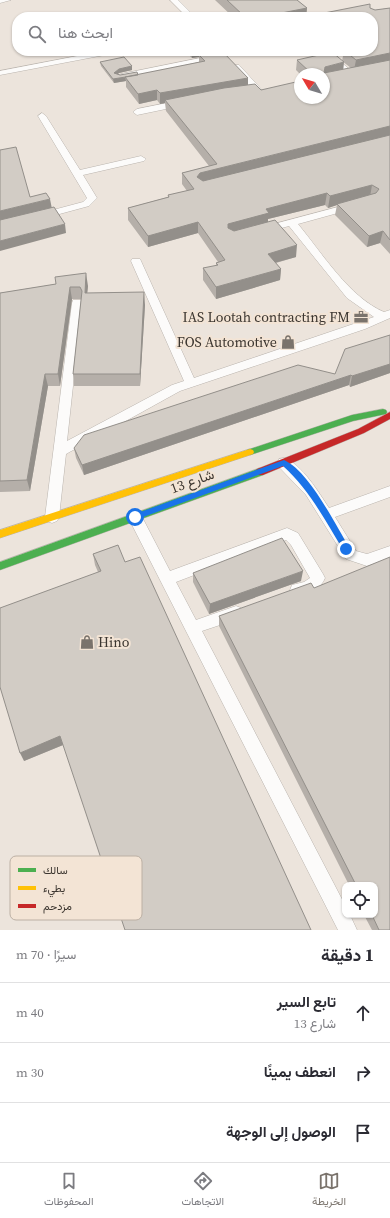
<!DOCTYPE html>
<html lang="ar">
<head>
<meta charset="utf-8">
<style>
	body { margin:0; font-family:"Source Serif 4",Vazirmatn,serif; background:#f2f2f3; color:#2b2b33; direction:rtl }
	.controls { position:absolute; right:12px; bottom:12px; display:grid; overflow:hidden; border-radius:8px; box-shadow:0 1px 3px #0004 }
	.controls button { width:36px; height:36px; display:grid; place-items:center; padding:0; border:0; border-bottom:1px solid #e1e1e2; background:#fff; color:#2b2b33; font:20px sans-serif }
	.compass { position:absolute; left:294px; top:68px; width:36px; height:36px; border-radius:50%; background:#fff; box-shadow:0 1px 3px #0004; rotate:308deg }
	.stop { position:absolute; width:12px; height:12px; margin:-9px; border:3px solid #1a73e8; border-radius:50%; background:#fff }
	.stop.end { background:#1a73e8; border-color:#fff; box-shadow:0 1px 4px #0008 }
	.list { margin:0; padding:0; list-style:none }
	h2 { display:flex; justify-content:space-between; align-items:center; height:52px; margin:0; padding:0 16px; font-size:17px }
	h2 small { font-size:13px; font-weight:400; color:#7c7c81 }
	.list li { display:grid; grid-template-columns:26px 1fr auto; gap:12px; align-items:center; box-sizing:border-box; height:60px; padding:0 16px; border-top:1px solid #e1e1e2 }
	.list b { display:block; font-size:15px; white-space:nowrap }
	.list p { margin:0; font-size:13px; white-space:nowrap; color:#7c7c81 }
	.list em { font-size:13px; font-style:normal; color:#7c7c81 }
	.icon { flex:none; width:22px; height:22px; fill:none; stroke:currentColor; stroke-width:2; stroke-linecap:round; stroke-linejoin:round }
	.map { position:relative; flex:none; width:390px; height:930px; overflow:hidden; direction:ltr }
	.search { position:absolute; background:#fff; box-shadow:0 1px 3px #0004; left:12px; right:12px; top:12px; height:44px; display:flex; align-items:center; gap:10px; box-sizing:border-box; padding:0 14px; border-radius:16px; color:#7c7c81; font-size:15px }
	.sheet { height:232px; background:#fff }
	nav { display:flex; justify-content:space-around; align-items:center; box-sizing:border-box; height:56px; border-top:1px solid #e1e1e2; background:#fff; font-size:11px; color:#7c7c81 }
	nav a { display:grid; justify-items:center; gap:2px }
	nav .on { color:#7a736c }
	.map>svg:first-child { display:block }
</style>
</head>
<body>
<div class="map">
<svg width="390" height="930" viewBox="0 0 390 930">
	<rect width="100%" height="100%" fill="#ece4dc"/>
	<g fill="none" stroke-linecap="round" stroke-linejoin="round">
		<defs>
			<path id="lane" d="M 0,0 L 11,0 L 0,3 Z
				M 170,0 L 178,0 L 195,17 L 187,17 Z
				M 103,51 L 119,51 L 115,53 L 0,75 L 0,71 Z
				M 319,51 L 328,51 L 356,75 L 352,77 L 349,77 Z
				M 215,55 L 219,57 L 218,59 L 121,78 L 117,76 L 121,74 Z
				M 233,65 L 239,65 L 261,89 L 262,91 L 261,93 L 255,93 L 233,69 Z
				M 182,100 L 185,101 L 186,103 L 185,105 L 137,115 L 133,112 L 137,109 Z
				M 42,113 L 46,116 L 80,170 L 141,156 L 146,159 L 144,161 L 83,175 L 97,198 L 89,206 L 41,219 L 38,218 L 36,216 L 38,214 L 83,202 L 87,198 L 38,116 Z
				M 353,203 L 356,204 L 358,206 L 356,208 L 298,224 C 322,253 349,297 384,312 L 390,310 L 390,318 L 365,329 L 180,391 L 66,454 L 59,517 L 57,521 L 52,523 L 47,521 L 45,517 L 72,303 L 73,300 L 81,300 L 82,303 L 67,441 L 172,385 L 184,381 L 131,261 L 132,259 L 140,259 L 141,261 L 194,378 L 374,317 L 347,298 L 289,226 L 263,233 L 258,230 L 259,228 Z
				M 284,458 C 302,464 319,493 329,508 L 390,486 L 390,497 L 335,517 L 356,551 L 367,554 L 390,546 L 390,558 L 367,566 L 346,559 L 306,495 L 279,467 L 278,463 L 279,459 Z
				M 135,511 L 140,513 L 170,571 L 287,528 L 298,533 L 323,574 L 325,578 C 320,590 305,599 292,595 L 290,590 L 292,585 L 304,582 L 310,578 L 291,545 L 286,540 L 176,582 L 196,620 L 236,606 L 241,608 L 243,613 L 241,618 L 202,631 L 345,905 L 345,915 L 350,915 L 357,930 L 338,930 L 128,517 L 130,513 Z"/>
			<path id="fast" d="M 383,409 L 386,410 L 387,412 L 386,414 L 353,421 L 250,455 L 246,452 L 247,450 L 352,415 Z
				M 260,468 L 263,469 L 265,472 L 263,475 L 0,570 L 0,562 Z"/>
			<path id="slow" d="M 250,449 L 253,450 L 254,452 L 253,454 L 0,538 L 0,530 Z"/>
			<path id="jam" d="M 390,412 L 390,419 L 364,433 L 263,475 L 257,475 L 255,472 L 257,469 L 358,429 Z"/>
		</defs>
		<!-- lane casing -->
		<use href="#lane" stroke="#bab4ae" stroke-width="1"/>
		<!-- fast casing -->
		<use href="#fast" stroke="#bab4ae" stroke-width="1"/>
		<!-- slow casing -->
		<use href="#slow" stroke="#bab4ae" stroke-width="1"/>
		<!-- jam casing -->
		<use href="#jam" stroke="#bab4ae" stroke-width="1"/>
		<!-- lane -->
		<use href="#lane" fill="#fcfbfa" fill-rule="evenodd"/>
		<!-- fast -->
		<use href="#fast" fill="#4caf50" fill-rule="evenodd"/>
		<!-- slow -->
		<use href="#slow" fill="#ffc107" fill-rule="evenodd"/>
		<!-- jam -->
		<use href="#jam" fill="#c62828" fill-rule="evenodd"/>
	</g>
	<!-- wall -->
	<path fill="#b5afa9" d="M 215,0 L 297,0 L 307,8 L 306,17 L 233,17 Z
		M 370,8 L 375,10 L 390,8 L 390,254 L 380,243 L 367,247 L 335,215 L 337,205 L 328,208 L 325,205 L 268,219 L 268,222 L 296,257 L 276,263 L 281,269 L 280,280 L 216,299 L 203,280 L 203,268 L 216,266 L 216,263 L 218,262 L 198,233 L 148,247 L 128,220 L 128,208 L 168,197 L 168,195 L 187,191 L 182,184 L 182,173 L 209,166 L 166,111 L 165,103 L 160,104 L 157,100 L 139,104 L 126,87 L 126,81 L 114,83 L 101,66 L 100,62 L 132,66 L 132,70 L 119,73 L 117,74 L 120,75 L 138,75 L 199,62 L 199,57 L 192,58 L 185,51 L 215,51 L 248,78 L 248,85 L 261,90 L 300,98 L 324,74 L 300,74 L 296,70 L 297,60 L 343,70 L 351,68 L 342,61 L 343,56 L 337,51 L 373,51 L 373,17 L 309,17 L 309,16 Z
		M 56,284 L 88,286 L 87,293 L 145,305 L 140,386 L 74,386 L 73,374 L 81,299 L 72,299 L 60,386 L 48,386 L 30,491 L 0,492 L 0,293 Z
		M 390,335 L 390,373 L 350,387 L 349,385 L 84,475 L 76,458 L 74,448 L 335,374 Z
		M 118,545 L 63,745 L 24,761 L 98,572 L 95,565 L 93,554 Z
		M 193,573 L 301,581 L 209,614 L 193,582 Z
		M 314,588 L 390,930 L 372,930 L 364,915 L 375,915 L 375,885 L 349,885 L 219,626 L 219,616 Z"/>
	<!-- shaded-wall -->
	<path fill="#938f8a" d="M 307,8 L 306,17 L 261,17 Z
		M 208,51 L 215,51 L 215,54 L 199,55 L 199,57 L 192,58 L 192,54 Z
		M 390,53 L 390,62 L 354,70 L 356,60 Z
		M 344,62 L 343,73 L 324,77 L 325,67 Z
		M 132,66 L 132,70 L 119,73 L 115,77 L 114,73 L 119,69 Z
		M 125,77 L 126,81 L 114,83 L 113,79 Z
		M 248,78 L 248,88 L 165,100 L 165,103 L 160,104 L 160,93 Z
		M 157,90 L 157,100 L 139,104 L 138,94 Z
		M 390,126 L 390,135 L 197,188 L 197,177 L 200,173 Z
		M 372,185 L 370,197 L 337,204 L 337,205 L 328,208 L 330,196 Z
		M 327,193 L 325,205 L 268,219 L 268,224 L 228,235 L 228,224 L 266,209 Z
		M 50,199 L 52,209 L 0,221 L 0,211 Z
		M 198,222 L 198,233 L 148,247 L 148,236 Z
		M 65,224 L 66,233 L 0,251 L 0,241 Z
		M 383,231 L 380,243 L 367,247 L 369,236 Z
		M 297,245 L 296,257 L 267,265 L 268,254 Z
		M 281,269 L 280,280 L 216,299 L 216,287 Z
		M 86,273 L 88,286 L 86,305 L 85,293 Z
		M 70,287 L 72,299 L 60,386 L 58,374 Z
		M 144,292 L 145,305 L 140,386 L 140,374 Z
		M 390,364 L 390,373 L 350,387 L 352,376 Z
		M 45,374 L 48,386 L 30,491 L 27,480 Z
		M 351,375 L 349,385 L 84,475 L 82,465 Z
		M 303,571 L 301,581 L 209,614 L 210,604 Z
		M 60,736 L 63,745 L 24,761 L 20,753 Z"/>
	<!-- building -->
	<path fill="#d2ccc5" stroke="#938f8a" d="M 227,0 L 297,0 L 307,8 L 261,17 L 245,17 Z
		M 370,4 L 370,8 L 375,10 L 390,8 L 390,53 L 356,60 L 345,51 L 373,51 L 373,17 L 310,17 L 309,16 Z
		M 189,51 L 208,51 L 192,54 Z
		M 217,51 L 222,51 L 248,78 L 160,93 L 157,90 L 138,94 L 125,77 L 205,61 L 199,55 Z
		M 332,52 L 344,62 L 325,67 L 324,73 L 390,60 L 390,126 L 200,173 L 197,177 L 203,181 L 390,135 L 390,240 L 383,231 L 369,236 L 337,204 L 376,193 L 379,189 L 372,185 L 330,196 L 327,193 L 266,209 L 269,213 L 228,224 L 228,228 L 234,231 L 275,220 L 297,245 L 268,254 L 281,269 L 216,287 L 203,268 L 218,265 L 216,263 L 225,260 L 198,222 L 148,236 L 128,208 L 169,197 L 168,195 L 194,189 L 182,173 L 217,164 L 165,100 L 224,88 L 255,84 L 261,90 L 300,81 L 300,98 L 324,98 L 324,74 L 312,74 L 297,60 Z
		M 124,57 L 132,66 L 119,69 L 114,73 L 120,75 L 137,72 L 138,75 L 113,79 L 100,62 Z
		M 16,147 L 30,197 L 46,193 L 50,199 L 0,211 L 0,150 Z
		M 54,207 L 65,224 L 0,241 L 0,220 Z
		M 86,273 L 85,293 L 144,292 L 140,374 L 73,374 L 82,291 L 80,287 L 70,287 L 58,374 L 45,374 L 27,480 L 0,481 L 0,293 L 56,284 L 55,277 Z
		M 390,335 L 390,364 L 352,376 L 351,375 L 82,465 L 74,448 L 84,435 L 298,365 L 335,374 L 345,349 Z
		M 282,538 L 303,571 L 210,604 L 193,573 Z
		M 118,545 L 125,562 L 140,557 L 311,930 L 125,930 L 60,736 L 20,753 L 0,687 L 0,608 L 101,571 L 93,554 Z
		M 390,557 L 390,930 L 379,930 L 372,915 L 375,915 L 375,885 L 356,885 L 219,616 L 311,583 L 314,588 Z"/>
	<!-- route -->
	<path fill="#1a73e8" d="M 284,460 C 309,471 335,524 349,547 L 349,551 L 344,551 C 325,521 310,490 283,466 L 135,520 L 131,517 L 132,515 Z"/>
	<!-- icons -->
	<defs>
		<symbol id="office-bare" viewBox="-9 -9 18 18"><path d="M-6-3h4V-5.5h4V-3h4V5H-6ZM-1-4.5V-3h2v-1.5ZM-6 0V1H6V0Z" fill="#7a736c" stroke="#f3e4d5" stroke-width="2.5" paint-order="stroke"/></symbol>
		<symbol id="shop-bare" viewBox="-9 -9 18 18"><path d="M-5-2.5h2.3a2.7 3.5 0 0 1 5.4 0H5L5.5 6h-11ZM-1.5-2.5h3a1.5 2.3 0 0 0-3 0Z" fill="#7a736c" stroke="#f3e4d5" stroke-width="2.5" paint-order="stroke"/></symbol>
	</defs>
	<g fill-rule="evenodd">
		<use href="#office-bare" x="351" y="307" width="20" height="20"/>
		<use href="#shop-bare" x="278" y="332" width="20" height="20"/>
		<use href="#shop-bare" x="77" y="632" width="20" height="20"/>
	</g>
	<g text-anchor="middle" stroke-width="4" stroke-linejoin="round" paint-order="stroke">
		<!-- poi labels -->
		<g font-size="14" fill="#3c3630" stroke="#f3e4d5" text-anchor="end">
			<text x="350" y="322">IAS Lootah contracting FM</text>
			<text x="277" y="347">FOS Automotive</text>
			<text x="98" y="647" text-anchor="start">Hino</text>
		</g>
		<!-- street labels -->
		<g font-size="14" fill="#3c3630" stroke="#f3e4d5">
			<text transform="translate(192 481) rotate(-20)" y="5">شارع 13</text>
		</g>
	</g>
	<!-- legend -->
	<rect x="10" y="856" width="132" height="64" rx="6" fill="#f3e4d5" stroke="#bcb0a4" stroke-width="1"/>
	<rect x="18" y="868" width="18" height="4" fill="#4caf50"/>
	<rect x="18" y="886" width="18" height="4" fill="#ffc107"/>
	<rect x="18" y="904" width="18" height="4" fill="#c62828"/>
	<g font-size="11" fill="#3c3630">
		<text x="43" y="874">سالك</text>
		<text x="43" y="892">بطيء</text>
		<text x="43" y="910">مزدحم</text>
	</g>
</svg>
<div class="controls">
<button><svg class="icon" aria-label="locate" viewBox="0 0 24 24"><circle cx="12" cy="12" r="6"/><path d="M12 2v4M12 18v4M2 12h4M18 12h4"/></svg></button>
</div>
<svg class="compass" viewBox="-18 -18 36 36"><path d="M0-13l5 13h-10z" fill="#e53935"/><path d="M0 13l5-13h-10z" fill="#7c7c81"/></svg>
<div class="stop" style="left:135px;top:517px"></div>
<div class="stop end" style="left:346px;top:549px"></div>
<div class="search"><svg class="icon" aria-label="search" viewBox="0 0 24 24"><circle cx="10" cy="10" r="6"/><path d="M15 15l6 6"/></svg>ابحث هنا</div>
</div>
<section class="sheet">
<h2>1 دقيقة<small>سيرًا · 70 m</small></h2>
<ul class="list">
<li><svg class="icon" aria-label="ahead" viewBox="0 0 24 24"><path d="M12 20V5M6 11l6-6 6 6"/></svg><div><b>تابع السير</b><p>شارع 13</p></div><em>40 m</em></li>
<li><svg class="icon" aria-label="right" viewBox="0 0 24 24"><path d="M7 20v-9h11M14 6l5 5-5 5"/></svg><div><b>انعطف يمينًا</b></div><em>30 m</em></li>
<li><svg class="icon" aria-label="arrive" viewBox="0 0 24 24"><path d="M6 21V4h12l-3 4 3 4H6"/></svg><div><b>الوصول إلى الوجهة</b></div></li>
</ul>
</section>
<nav>
<a class="on"><svg class="icon" aria-label="map" viewBox="0 0 24 24"><path d="M3 6l6-2 6 2 6-2v14l-6 2-6-2-6 2zM9 4v14M15 6v14"/></svg>الخريطة</a>
<a><svg class="icon" aria-label="directions" viewBox="0 0 24 24"><path d="M12 3l9 9-9 9-9-9zM9 14v-3h6M13 9l2 2-2 2"/></svg>الاتجاهات</a>
<a><svg class="icon" aria-label="saved" viewBox="0 0 24 24"><path d="M7 4h10v16l-5-4-5 4z"/></svg>المحفوظات</a>
</nav>
</body>
</html>
